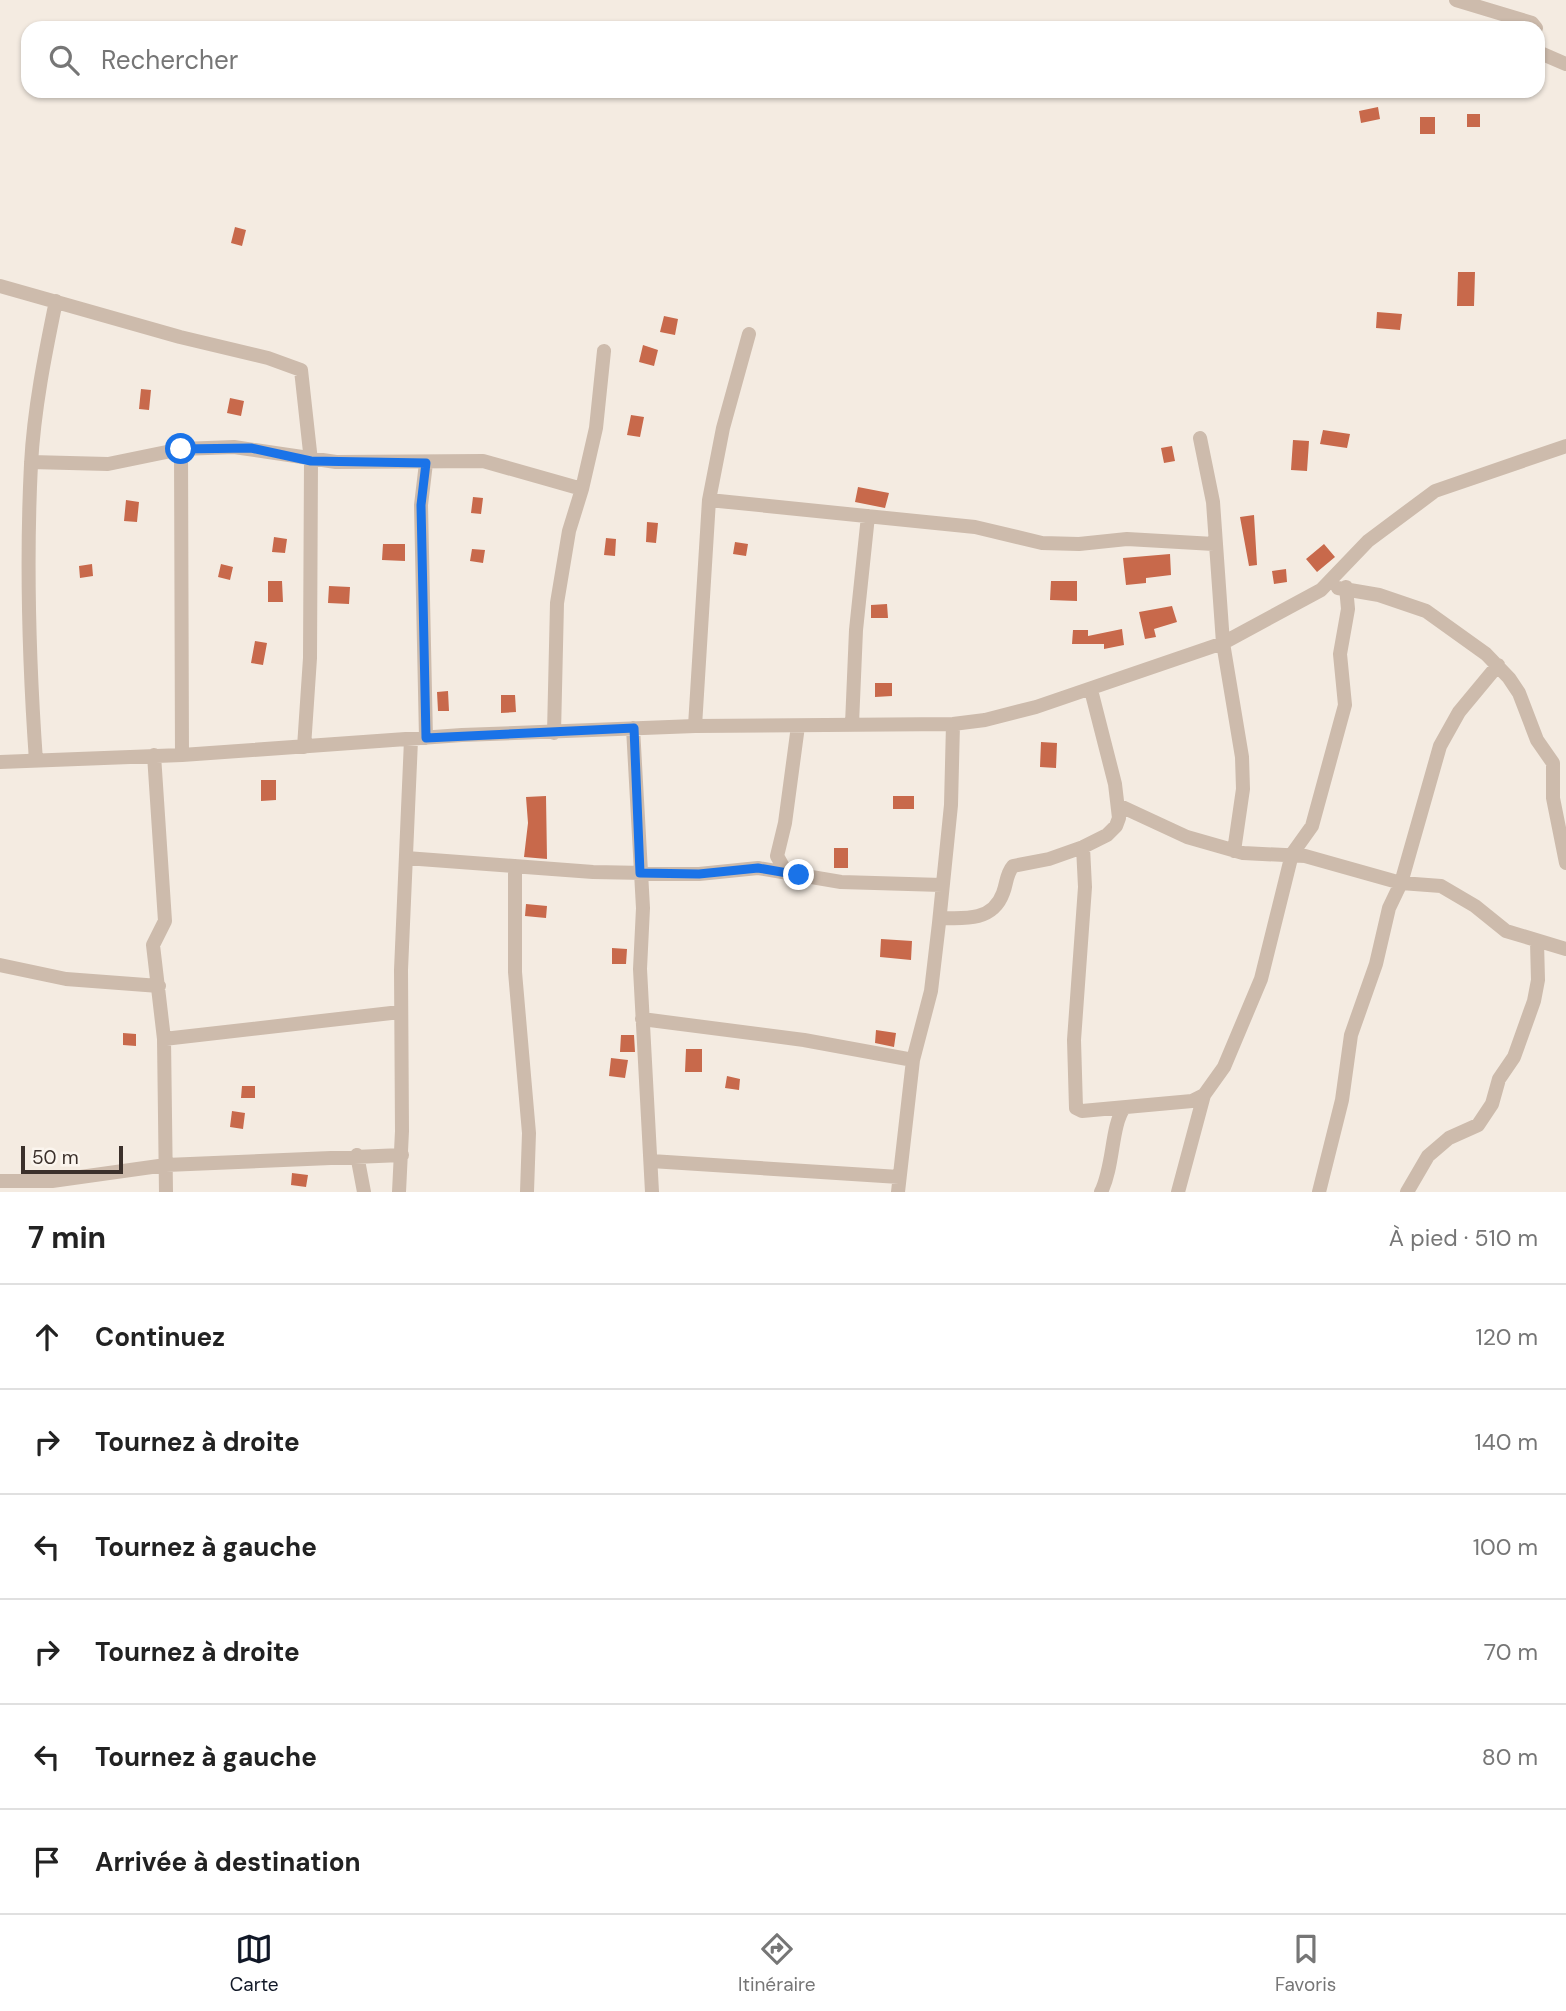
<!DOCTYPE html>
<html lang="fr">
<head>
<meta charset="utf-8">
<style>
	body { margin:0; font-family:"DM Sans",sans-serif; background:#f6f6f6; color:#222 }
	.scale { position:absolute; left:21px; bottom:18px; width:102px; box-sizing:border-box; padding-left:7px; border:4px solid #3b302b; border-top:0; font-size:19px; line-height:24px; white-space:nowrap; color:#3b302b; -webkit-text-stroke:5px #fbf5ee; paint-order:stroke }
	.stop { position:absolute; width:21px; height:21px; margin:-16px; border:5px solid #1a73e8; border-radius:50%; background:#fff }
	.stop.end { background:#1a73e8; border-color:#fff; box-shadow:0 2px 7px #0008 }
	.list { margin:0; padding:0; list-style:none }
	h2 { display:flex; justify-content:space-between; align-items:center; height:91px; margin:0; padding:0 28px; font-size:30px }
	h2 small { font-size:23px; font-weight:400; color:#767676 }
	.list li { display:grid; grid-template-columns:46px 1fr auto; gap:21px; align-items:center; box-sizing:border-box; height:105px; padding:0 28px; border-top:2px solid #e0e0e0 }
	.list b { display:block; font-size:26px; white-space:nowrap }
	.list em { font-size:23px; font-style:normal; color:#767676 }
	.icon { flex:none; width:38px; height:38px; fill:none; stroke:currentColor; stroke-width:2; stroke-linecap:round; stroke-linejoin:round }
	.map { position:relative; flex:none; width:1566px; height:1192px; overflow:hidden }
	.search { position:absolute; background:#fff; box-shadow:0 2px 5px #0004; left:21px; right:21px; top:21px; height:77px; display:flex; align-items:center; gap:18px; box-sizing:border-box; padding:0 24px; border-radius:21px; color:#767676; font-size:26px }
	.sheet { height:721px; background:#fff }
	nav { display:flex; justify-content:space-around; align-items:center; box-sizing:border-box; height:98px; border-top:2px solid #e0e0e0; background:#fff; font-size:19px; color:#767676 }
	nav a { display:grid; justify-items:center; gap:4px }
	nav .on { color:#111827 }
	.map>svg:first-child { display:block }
</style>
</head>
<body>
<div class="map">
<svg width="1566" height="1192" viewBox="0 0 1566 1192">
	<rect width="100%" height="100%" fill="#f4ebe1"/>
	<!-- building -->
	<path fill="#c8694b" d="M 1378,107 L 1380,119 L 1361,123 L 1359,111 Z
		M 1467,114 L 1480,114 L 1480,127 L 1467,127 Z
		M 1420,117 L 1435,117 L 1435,134 L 1420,134 Z
		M 235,227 L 246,230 L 242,246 L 231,243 Z
		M 1458,272 L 1475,272 L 1474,306 L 1457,306 Z
		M 1377,312 L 1402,314 L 1400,330 L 1376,328 Z
		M 664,316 L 678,319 L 675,335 L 660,332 Z
		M 643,345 L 658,350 L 654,366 L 639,362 Z
		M 141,389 L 151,390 L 149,410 L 139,409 Z
		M 230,398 L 244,401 L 241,416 L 227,413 Z
		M 631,415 L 644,417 L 640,437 L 627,435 Z
		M 1323,430 L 1350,434 L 1347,448 L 1320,444 Z
		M 1293,440 L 1309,441 L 1307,471 L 1291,470 Z
		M 1172,446 L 1175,461 L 1164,463 L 1161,448 Z
		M 858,487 L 889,493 L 885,508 L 855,502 Z
		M 473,497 L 483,498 L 481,514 L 471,513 Z
		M 126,500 L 139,502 L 137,522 L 124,521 Z
		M 1254,515 L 1257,565 L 1249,566 L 1240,517 Z
		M 647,522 L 658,523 L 656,543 L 646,542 Z
		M 274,537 L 287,539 L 285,553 L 272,552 Z
		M 606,538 L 616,539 L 615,556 L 604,555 Z
		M 735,542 L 748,544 L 746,556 L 733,554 Z
		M 383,544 L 405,544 L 405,561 L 382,560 Z
		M 1324,544 L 1335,557 L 1317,572 L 1306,559 Z
		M 472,549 L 485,550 L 483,563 L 470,561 Z
		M 1170,554 L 1171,575 L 1146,578 L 1146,583 L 1126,585 L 1123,558 Z
		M 92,564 L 93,576 L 80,578 L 79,566 Z
		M 221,564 L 233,567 L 230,580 L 218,577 Z
		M 1286,569 L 1287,582 L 1274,584 L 1272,571 Z
		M 268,581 L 282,581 L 283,602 L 268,602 Z
		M 1051,581 L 1077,581 L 1077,601 L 1050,600 Z
		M 329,586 L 350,587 L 349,604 L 328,603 Z
		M 887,604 L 888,618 L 871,618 L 871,605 Z
		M 1172,606 L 1177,622 L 1154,629 L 1156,637 L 1145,639 L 1139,612 Z
		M 1122,629 L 1124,645 L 1104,649 L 1104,644 L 1072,644 L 1073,630 L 1088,630 L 1088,636 Z
		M 255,641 L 267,643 L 263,665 L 251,663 Z
		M 875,683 L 892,683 L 892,696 L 875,697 Z
		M 448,691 L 449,711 L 438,711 L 437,692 Z
		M 501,695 L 515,695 L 516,712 L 501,713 Z
		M 1041,742 L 1057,743 L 1056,768 L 1040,767 Z
		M 261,780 L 276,780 L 276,800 L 261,801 Z
		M 546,796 L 547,859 L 524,857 L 528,823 L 526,797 Z
		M 893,796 L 914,796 L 914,809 L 893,809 Z
		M 834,848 L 848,848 L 848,868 L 834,868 Z
		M 526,904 L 547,906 L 546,918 L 525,916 Z
		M 881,939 L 912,941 L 911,960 L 880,957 Z
		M 612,948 L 627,949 L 626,964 L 612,964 Z
		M 876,1030 L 896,1033 L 894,1047 L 875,1043 Z
		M 123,1033 L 136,1034 L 136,1046 L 123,1045 Z
		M 621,1035 L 634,1035 L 635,1052 L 620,1052 Z
		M 686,1049 L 702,1049 L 702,1072 L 685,1072 Z
		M 611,1058 L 628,1060 L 625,1078 L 609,1076 Z
		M 727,1076 L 740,1079 L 739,1090 L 725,1088 Z
		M 242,1086 L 255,1086 L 255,1098 L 241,1098 Z
		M 232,1111 L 245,1113 L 243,1129 L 230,1127 Z
		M 292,1173 L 308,1175 L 306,1187 L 291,1185 Z"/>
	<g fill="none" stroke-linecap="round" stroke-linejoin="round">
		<!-- minor -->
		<path stroke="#cdbbac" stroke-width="14" d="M 1456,0 L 1532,23 L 1536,28
			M 1538,52 L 1566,64
			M 0,286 L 180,337 L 268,358 L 301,370 L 311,461 L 310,658 L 304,747
			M 1200,438 L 1213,502 L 1223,643 L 1242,757 L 1243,789 L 1234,851
			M 181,449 L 182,755
			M 31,462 L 108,464 L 181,449 L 234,447 L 336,462 L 483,461 L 582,489
			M 709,500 L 975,527 L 1042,543 L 1079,544 L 1127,539 L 1214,544
			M 1338,588 L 1379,595 L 1426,611 L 1486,654 L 1509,678 L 1519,693 L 1537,740 L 1553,763 L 1553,798 L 1566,863
			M 852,724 L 856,630 L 868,516
			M 695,726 L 709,500 L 723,428 L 749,334
			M 633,728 L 643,908 L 640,969 L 652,1192
			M 554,733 L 557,603 L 569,531 L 582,489 L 596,428 L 604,351
			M 426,738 L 421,505 L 426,463
			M 154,755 L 165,921 L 153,945 L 164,1039 L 166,1192
			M 36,761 C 29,662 26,563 31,464 C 34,409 45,354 56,301
			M 0,762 L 182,755 L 462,735 L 695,726 L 953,724 L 985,720 L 1036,707 L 1223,643 L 1321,590 L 1368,541 L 1435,491 L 1566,446
			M 1118,805 L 1187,837 L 1243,853 L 1305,856 L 1401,883 L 1441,886 L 1475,906 L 1506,931 L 1566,949
			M 1083,847 L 1085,887 L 1074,1040 L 1076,1108 L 1082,1111 L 1192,1101 L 1204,1095 L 1224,1067 L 1261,979 L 1292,854 L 1312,826 L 1345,705 L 1340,654 L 1348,609 L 1346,587
			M 406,858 L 593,872 L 699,874 L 758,868 L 841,882 L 942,885
			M 515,866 L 515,972 L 529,1133 L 527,1192
			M 786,872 L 777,856 L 785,823 L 798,726
			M 940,918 C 965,919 993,921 1003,893 C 1007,883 1006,874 1013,866 L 1049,859 L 1083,847 L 1107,835 L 1116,826 L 1119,818 L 1115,784 L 1091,690
			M 0,965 L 66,979 L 159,986
			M 642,1019 L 804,1040 L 913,1060
			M 164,1039 L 400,1012
			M 357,1155 L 364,1192
			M 651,1161 L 899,1177
			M 0,1181 L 52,1181 L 166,1165 L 402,1155
			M 399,1192 L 402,1131 L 401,970 L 411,740
			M 898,1192 L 913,1060 L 931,991 L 939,923 L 951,805 L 953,724
			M 1101,1192 C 1114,1166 1111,1126 1124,1108
			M 1178,1192 L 1204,1095
			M 1319,1192 L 1342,1100 L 1351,1035 L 1376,964 L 1389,908 L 1401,883 L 1440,746 L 1459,712 L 1498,665
			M 1407,1192 L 1428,1156 L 1449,1138 L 1478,1125 L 1492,1104 L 1499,1079 L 1514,1057 L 1534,1001 L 1538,980 L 1537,942"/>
	</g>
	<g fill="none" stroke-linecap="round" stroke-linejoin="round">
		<!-- route -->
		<path stroke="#1a73e8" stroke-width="9" d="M 181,449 L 251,448 L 311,461 L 426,463 L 421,505 L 426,738 L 634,728 L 640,873 L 699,874 L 758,868 L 799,875"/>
	</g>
</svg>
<div class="scale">50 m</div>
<div class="stop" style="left:181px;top:449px"></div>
<div class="stop end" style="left:799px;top:875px"></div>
<div class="search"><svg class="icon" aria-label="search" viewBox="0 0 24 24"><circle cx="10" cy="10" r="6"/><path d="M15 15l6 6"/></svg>Rechercher</div>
</div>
<section class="sheet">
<h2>7 min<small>À pied · 510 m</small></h2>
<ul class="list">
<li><svg class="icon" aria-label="ahead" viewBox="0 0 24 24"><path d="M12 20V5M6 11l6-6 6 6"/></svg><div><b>Continuez</b></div><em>120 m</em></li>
<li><svg class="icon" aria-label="right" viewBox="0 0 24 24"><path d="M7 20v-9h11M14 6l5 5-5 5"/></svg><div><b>Tournez à droite</b></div><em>140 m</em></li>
<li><svg class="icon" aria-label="left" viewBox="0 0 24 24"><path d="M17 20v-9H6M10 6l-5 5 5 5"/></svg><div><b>Tournez à gauche</b></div><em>100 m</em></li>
<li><svg class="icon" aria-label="right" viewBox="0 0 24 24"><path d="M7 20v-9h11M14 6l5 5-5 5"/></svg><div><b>Tournez à droite</b></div><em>70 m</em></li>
<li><svg class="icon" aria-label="left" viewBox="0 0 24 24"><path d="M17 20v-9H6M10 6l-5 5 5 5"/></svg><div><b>Tournez à gauche</b></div><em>80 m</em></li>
<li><svg class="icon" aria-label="arrive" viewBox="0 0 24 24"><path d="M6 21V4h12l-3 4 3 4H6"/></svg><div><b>Arrivée à destination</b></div></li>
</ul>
</section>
<nav>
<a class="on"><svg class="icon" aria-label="map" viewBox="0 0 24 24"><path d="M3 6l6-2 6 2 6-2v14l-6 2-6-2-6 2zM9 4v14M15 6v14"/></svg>Carte</a>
<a><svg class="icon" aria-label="directions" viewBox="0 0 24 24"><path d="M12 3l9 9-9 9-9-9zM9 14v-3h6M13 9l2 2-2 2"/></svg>Itinéraire</a>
<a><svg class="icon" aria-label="saved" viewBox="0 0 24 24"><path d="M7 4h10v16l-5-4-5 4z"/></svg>Favoris</a>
</nav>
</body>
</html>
